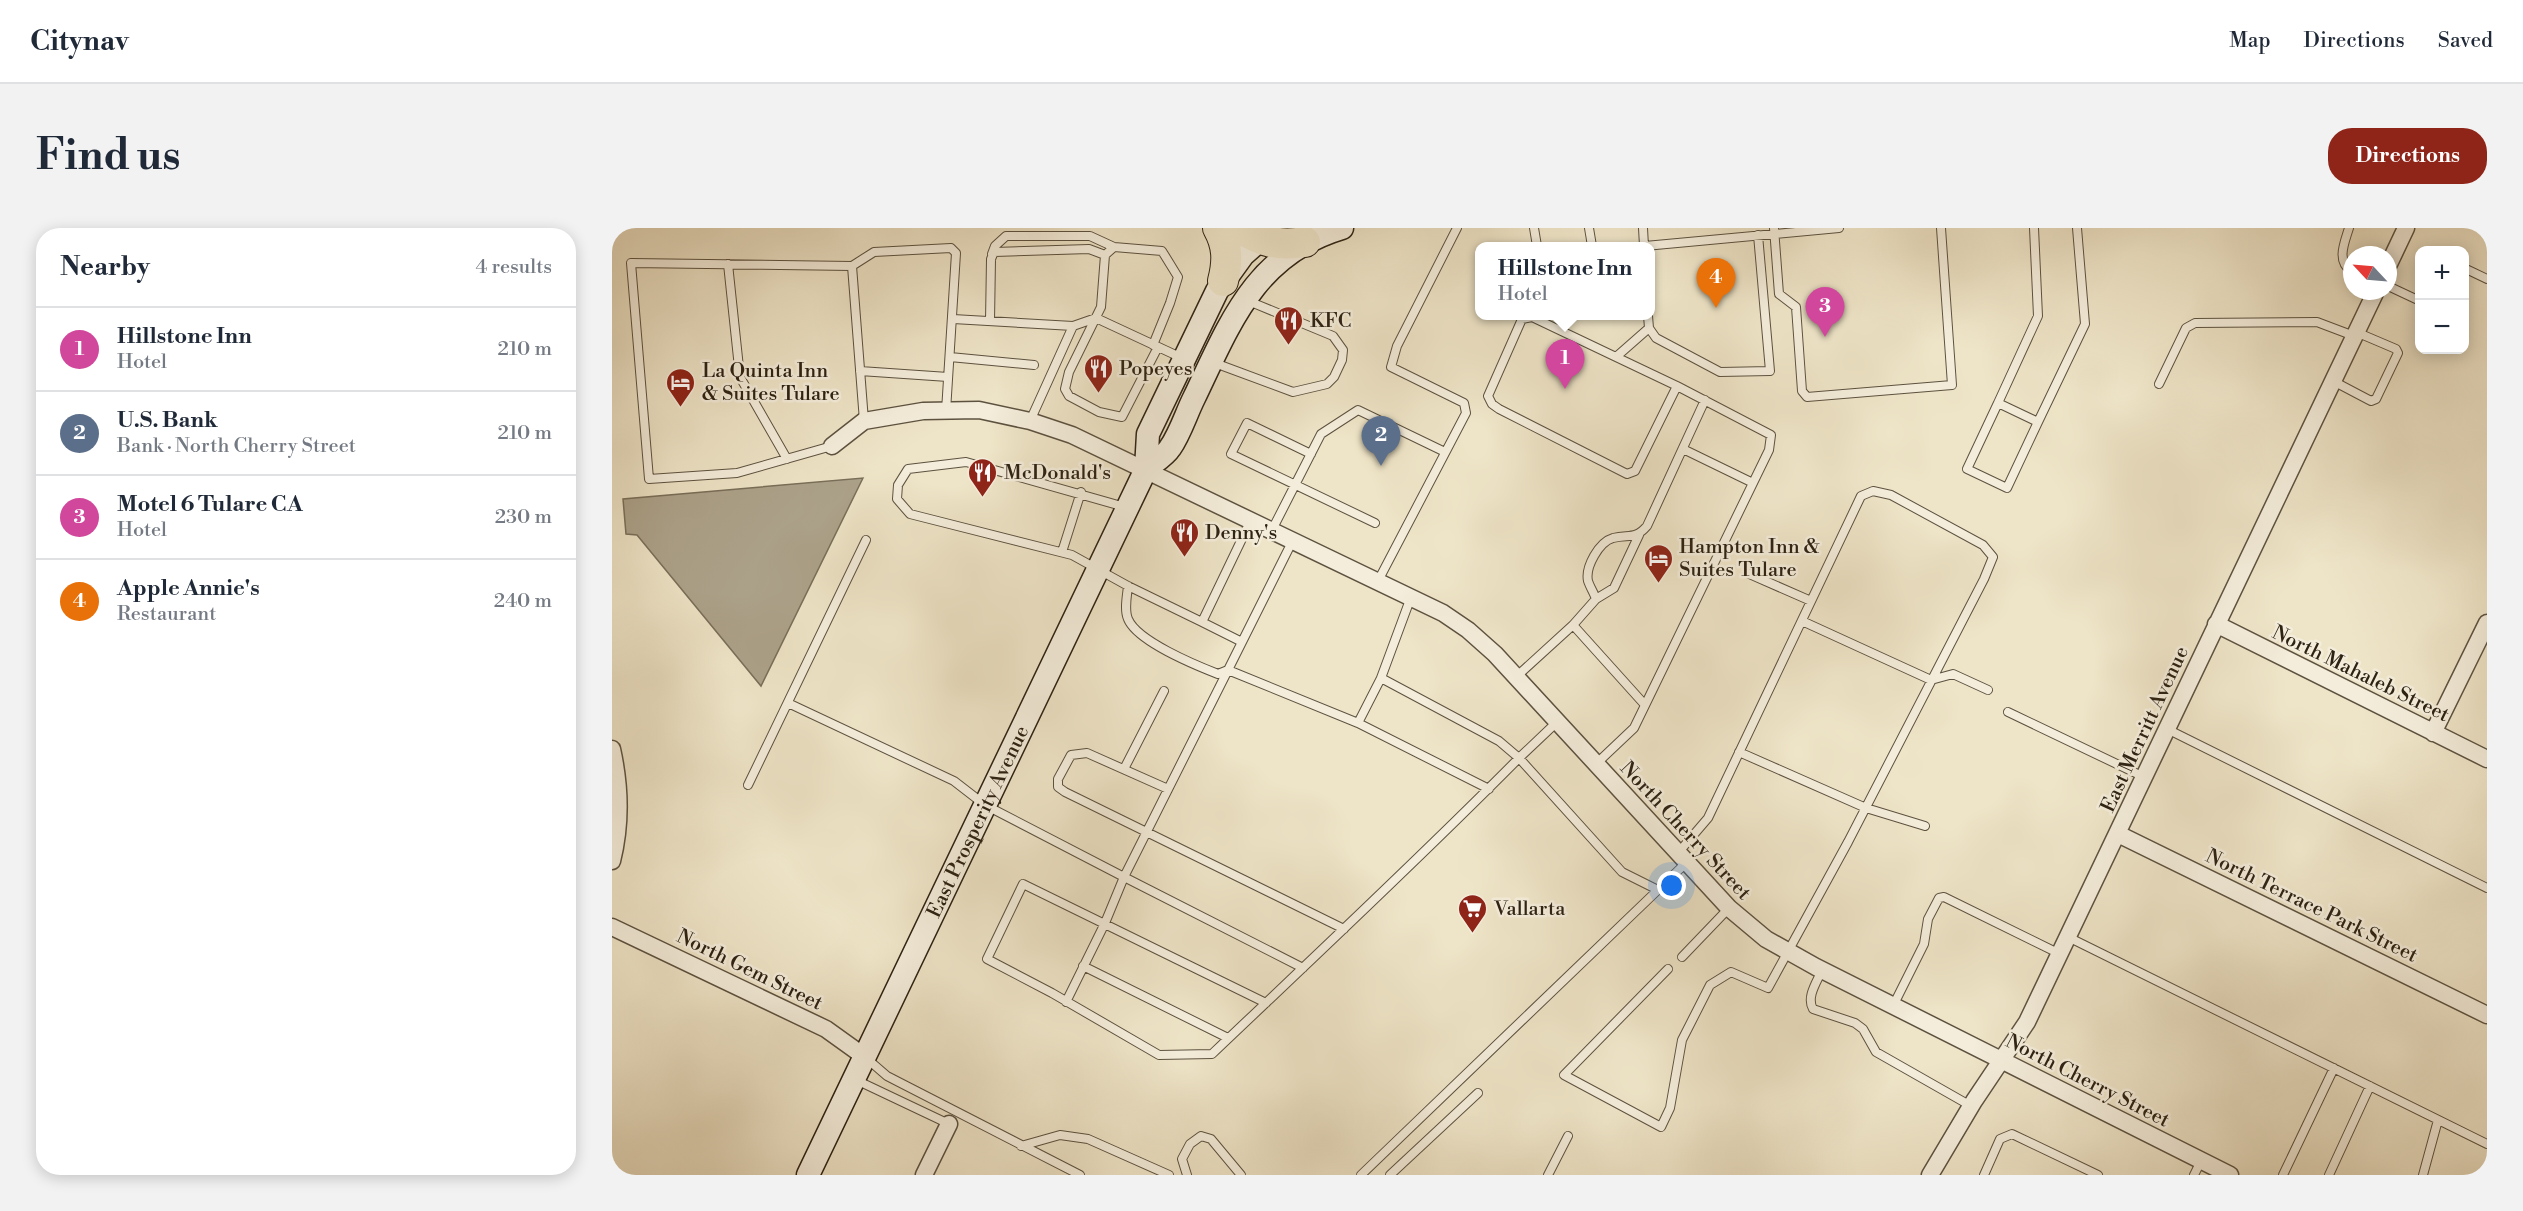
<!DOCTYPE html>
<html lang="en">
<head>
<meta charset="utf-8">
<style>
	body { margin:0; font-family:"Libre Bodoni",serif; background:#f2f2f3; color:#1f2937 }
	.controls { position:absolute; right:18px; top:18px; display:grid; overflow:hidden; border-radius:12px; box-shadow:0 3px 15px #0003 }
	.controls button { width:54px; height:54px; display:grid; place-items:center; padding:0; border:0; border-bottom:2px solid #e0e1e3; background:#fff; color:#1f2937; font:30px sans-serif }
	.compass { position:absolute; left:1731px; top:18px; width:54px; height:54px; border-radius:50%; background:#fff; box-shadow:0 3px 15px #0003; rotate:296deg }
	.you { position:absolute; left:1060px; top:658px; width:21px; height:21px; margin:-15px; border:4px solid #fff; border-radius:50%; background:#1a73e8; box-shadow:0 0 0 9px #1a73e833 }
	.badge { display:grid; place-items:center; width:39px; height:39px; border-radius:50%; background:#8f2418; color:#fff; font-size:20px; font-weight:700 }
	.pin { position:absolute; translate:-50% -50px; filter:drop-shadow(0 2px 3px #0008) }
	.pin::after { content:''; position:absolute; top:32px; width:21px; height:18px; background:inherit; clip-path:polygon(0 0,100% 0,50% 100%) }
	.popup { position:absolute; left:863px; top:14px; width:180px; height:78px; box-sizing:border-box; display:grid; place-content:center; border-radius:12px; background:#fff; filter:drop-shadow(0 2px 4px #0005); font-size:20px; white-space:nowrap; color:#747a83 }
	.popup b { font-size:22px; color:#1f2937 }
	.popup::after { content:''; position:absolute; left:50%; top:100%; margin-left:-12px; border:12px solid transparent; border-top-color:#fff }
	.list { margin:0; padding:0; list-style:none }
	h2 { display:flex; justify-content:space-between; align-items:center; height:78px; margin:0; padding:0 24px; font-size:26px }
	h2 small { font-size:20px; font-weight:400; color:#747a83 }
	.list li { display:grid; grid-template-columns:39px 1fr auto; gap:18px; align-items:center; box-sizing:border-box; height:84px; padding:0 24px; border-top:2px solid #e0e1e3 }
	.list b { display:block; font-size:22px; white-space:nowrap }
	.list p { margin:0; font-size:20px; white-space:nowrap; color:#747a83 }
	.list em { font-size:20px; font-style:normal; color:#747a83 }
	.map { position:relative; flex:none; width:1875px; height:947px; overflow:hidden; border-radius:24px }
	header { display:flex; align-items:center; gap:36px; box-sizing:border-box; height:84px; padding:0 30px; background:#fff; border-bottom:2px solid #e0e1e3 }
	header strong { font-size:28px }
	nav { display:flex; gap:33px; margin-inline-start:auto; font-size:21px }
	.intro { display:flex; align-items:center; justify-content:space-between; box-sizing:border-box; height:144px; padding:0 36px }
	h1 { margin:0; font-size:42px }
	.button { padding:15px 27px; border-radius:24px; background:#8f2418; color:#fff; font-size:21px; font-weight:700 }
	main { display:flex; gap:36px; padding:0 36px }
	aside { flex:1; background:#fff; border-radius:24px; box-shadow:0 3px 15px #0003 }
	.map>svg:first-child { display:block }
</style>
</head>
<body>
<header>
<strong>Citynav</strong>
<nav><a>Map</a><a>Directions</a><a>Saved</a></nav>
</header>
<div class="intro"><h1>Find us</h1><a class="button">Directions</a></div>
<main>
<aside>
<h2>Nearby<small>4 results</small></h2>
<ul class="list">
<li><span class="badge" style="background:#d1479c">1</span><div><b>Hillstone Inn</b><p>Hotel</p></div><em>210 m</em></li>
<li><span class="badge" style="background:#5c6f8a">2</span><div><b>U.S. Bank</b><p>Bank · North Cherry Street</p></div><em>210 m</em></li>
<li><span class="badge" style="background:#d1479c">3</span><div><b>Motel 6 Tulare CA</b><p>Hotel</p></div><em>230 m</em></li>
<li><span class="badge" style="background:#e8710a">4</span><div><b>Apple Annie's</b><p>Restaurant</p></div><em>240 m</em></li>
</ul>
</aside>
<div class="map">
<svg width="1875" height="947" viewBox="0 0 1875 947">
	<rect width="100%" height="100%" fill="#eee4c7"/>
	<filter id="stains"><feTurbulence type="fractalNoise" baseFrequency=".00333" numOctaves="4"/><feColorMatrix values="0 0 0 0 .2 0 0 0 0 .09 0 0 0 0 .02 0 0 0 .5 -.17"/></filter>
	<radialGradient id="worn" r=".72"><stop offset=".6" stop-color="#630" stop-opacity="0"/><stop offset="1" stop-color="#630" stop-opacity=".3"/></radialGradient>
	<!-- water -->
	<path fill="#aca28a" stroke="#796f5a" stroke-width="1.5" d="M 251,250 L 149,458 L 25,307 L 14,306 L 11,271 Z"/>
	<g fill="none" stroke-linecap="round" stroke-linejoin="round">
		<defs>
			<path id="lane" d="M 922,0 L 925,18
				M 977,0 L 980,18
				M 1031,0 L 1032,18
				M 1162,0 L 1167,66 L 1184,79 L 1190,163 L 1195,169 L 1340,157 L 1329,0
				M 1422,0 L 1426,88 L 1386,175 L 1426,194 L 1473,96 L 1465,0
				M 1737,0 C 1732,16 1724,33 1740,44
				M 1033,18 L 1227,0
				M 380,26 L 383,18 L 394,8 L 478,8 L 502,19
				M 116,36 L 128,149 L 175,231
				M 240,38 L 262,24 L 339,20 L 344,25 L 334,183
				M 1852,40 L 1875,51
				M 1776,58 L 1808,73
				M 1036,88 L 1037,100 L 1044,110 L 1108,144 L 1158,143 L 1146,7
				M 341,91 L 461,98
				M 378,93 L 379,31 L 382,24 L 477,21 L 493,27
				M 541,117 L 558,75 L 566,49 L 550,23 L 502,19 L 493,27 L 489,79 L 457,144 L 453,161 L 457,168 L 487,184 L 510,189 L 546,119
				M 338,129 L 422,137
				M 1004,129 L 1065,158
				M 600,134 L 681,164 L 715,156 L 722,149 L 730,132 L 731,122 L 721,108 L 634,72
				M 248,143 L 336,149
				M 1721,153 L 1759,173 L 1764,171 L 1786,125 L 1784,121 L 1744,104
				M 1547,156 L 1574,100 L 1583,95 L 1705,94 L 1742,108
				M 1386,175 L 1355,241 L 1395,260 L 1426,194
				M 418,193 L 461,98 L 484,90 L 570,130
				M 220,218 L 125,245 L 37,251 L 19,35 L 240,38 L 252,193
				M 1071,221 L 1141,255
				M 699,226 L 635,195 L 619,226 L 763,295
				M 513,279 L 354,234 L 296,241 L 286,257 L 285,271 L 298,286 L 460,327 L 516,358 L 590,394
				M 660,302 L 709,206 L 746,182 L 833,224
				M 450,324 L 469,264
				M 1135,345 L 1199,373
				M 766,353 L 854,185 L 852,175 L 779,139 L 785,118 L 845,0
				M 516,358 C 515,368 512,382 516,391 C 525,413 583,437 606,446 L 616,442
				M 984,371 L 1002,360 L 1027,307
				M 1190,393 L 1319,452 L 1341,446 L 1376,462
				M 961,397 L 984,371 C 982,365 978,359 976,353 C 973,339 987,314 1001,310 C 1017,306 1023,312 1035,298 L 1093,172
				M 630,414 L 590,394 L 639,292
				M 616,442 L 512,649 L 691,740
				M 904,449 L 961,397 L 1033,477
				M 769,450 L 799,369
				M 176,475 L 342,553 L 373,577 L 512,649 L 493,695 L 454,774
				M 1396,484 L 1532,549
				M 945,494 L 907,530 L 1010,644 L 1046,662
				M 746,495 L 877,561
				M 1555,501 L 1875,660
				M 1127,524 L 1254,580 L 1313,598
				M 984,536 L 1022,500 L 1157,222 L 1159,207 L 1065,158 L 1023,243 L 1015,246 L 887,181 L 880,176 L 876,168 L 910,91 L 920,89 L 1004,129 L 1037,100
				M 512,541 L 552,463
				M 136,557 L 254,312
				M 556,561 L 475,525 L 459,527 L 446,551 L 446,559 L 453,564 L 732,701
				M 1456,709 L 1875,916
				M 1070,729 L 1117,680
				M 471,738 L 616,810
				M 1056,741 L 952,847 L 1049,899 L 1058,880 L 1070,812 L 1098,757 L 1119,744 L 1156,760 L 1236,614 L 1372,351 L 1381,329 L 1371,317 L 1279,267 L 1261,263 L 1249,268 L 1096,590 L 1066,625
				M 1210,742 C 1205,754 1194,769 1201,781 L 1243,795 L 1251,801 L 1264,824 L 1359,878
				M 654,775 L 411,656 L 375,731 L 440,765 L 547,827 L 600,826 C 703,728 807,631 907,530 L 887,513 L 769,450 L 746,495 L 616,442 L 681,312
				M 1281,778 L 1312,716 L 1316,691 L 1327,670 L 1332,669 L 1448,726
				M 253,829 L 275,848 L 468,947
				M 242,851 L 337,896
				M 409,918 L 448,907 L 476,911 L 557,947
				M 575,947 L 570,931 L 578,916 L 589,908 L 599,911 L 629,947
				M 749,947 L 1075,634
				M 778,947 L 866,865
				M 936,947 L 956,908
				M 1372,947 L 1388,911 L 1400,906 L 1486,947
				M 1582,947 L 1589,933
				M 1671,947 L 1722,840
				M 1717,947 L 1758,858
				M 1811,947 L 1826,892"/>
			<path id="street" d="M 1776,38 L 1794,0
				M 220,218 L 252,193 L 311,183 L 367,182 L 418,193 L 460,207 L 831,385 L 856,402 L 883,426 L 1117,680 L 1154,711 L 1204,739 L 1618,947
				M 1604,396 L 1875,531
				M 1821,505 L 1875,395
				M 0,521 C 8,557 9,597 0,633
				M 1506,606 L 1875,787
				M 0,699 L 214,801 L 253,829
				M 312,947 L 337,896
				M 1318,947 L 1362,873 L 1415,794 L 1764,63"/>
			<g id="secondary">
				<path d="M 534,241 C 541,235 553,228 558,220 C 568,206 574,186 582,170 C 618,95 643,26 730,0"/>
				<path id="s1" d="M 196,947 L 534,241 L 536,206 L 605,63 L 631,27 L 658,3"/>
			</g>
			<path id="highway" d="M 606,0 C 616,18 616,33 611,53
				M 627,0 C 650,14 666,18 693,14"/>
		</defs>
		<!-- lane casing -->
		<use href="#lane" stroke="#5d5240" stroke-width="10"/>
		<!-- street casing -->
		<use href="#street" stroke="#5d5240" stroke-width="19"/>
		<!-- secondary casing -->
		<use href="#secondary" stroke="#2d2213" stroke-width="25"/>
		<!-- highway casing -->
		<use href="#highway" stroke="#2d2213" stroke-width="32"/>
		<!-- lane -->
		<use href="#lane" stroke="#f4eddb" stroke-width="8"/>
		<!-- street -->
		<use href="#street" stroke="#f4eddb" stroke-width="16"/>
		<!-- secondary -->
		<use href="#secondary" stroke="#f4eddb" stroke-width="22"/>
		<!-- highway -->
		<use href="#highway" stroke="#eee4c7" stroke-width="30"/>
	</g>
	<!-- icons -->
	<defs>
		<symbol id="restaurant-pin" viewBox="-11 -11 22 30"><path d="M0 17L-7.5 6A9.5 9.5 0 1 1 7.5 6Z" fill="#8f2418" stroke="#f4eddb"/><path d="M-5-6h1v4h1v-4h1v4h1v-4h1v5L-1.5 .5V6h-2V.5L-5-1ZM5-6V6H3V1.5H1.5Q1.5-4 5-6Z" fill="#fff"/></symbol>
		<symbol id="hotel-pin" viewBox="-11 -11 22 30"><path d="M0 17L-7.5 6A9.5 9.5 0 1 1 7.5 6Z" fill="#8f2418" stroke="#f4eddb"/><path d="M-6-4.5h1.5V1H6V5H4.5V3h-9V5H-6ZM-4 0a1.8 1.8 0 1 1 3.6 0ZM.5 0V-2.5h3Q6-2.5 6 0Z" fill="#fff"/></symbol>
		<symbol id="supermarket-pin" viewBox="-11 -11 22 30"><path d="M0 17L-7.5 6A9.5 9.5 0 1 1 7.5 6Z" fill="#8f2418" stroke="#f4eddb"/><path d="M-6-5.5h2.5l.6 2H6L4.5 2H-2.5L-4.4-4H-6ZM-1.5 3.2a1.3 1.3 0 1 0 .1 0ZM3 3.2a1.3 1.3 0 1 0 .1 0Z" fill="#fff"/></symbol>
	</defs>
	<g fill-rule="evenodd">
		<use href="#restaurant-pin" x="660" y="76" width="33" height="45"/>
		<use href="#restaurant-pin" x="470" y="124" width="33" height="45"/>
		<use href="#hotel-pin" x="52" y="138" width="33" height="45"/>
		<use href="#restaurant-pin" x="354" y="228" width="33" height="45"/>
		<use href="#restaurant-pin" x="556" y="288" width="33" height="45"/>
		<use href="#hotel-pin" x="1030" y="314" width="33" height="45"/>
		<use href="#supermarket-pin" x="844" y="664" width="33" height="45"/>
	</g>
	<g text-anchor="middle" stroke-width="5" stroke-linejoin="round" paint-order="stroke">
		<!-- poi labels -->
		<g font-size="20" fill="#2d2213" stroke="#f4eddb" text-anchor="start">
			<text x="698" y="99">KFC</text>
			<text x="507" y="147">Popeyes</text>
			<text x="90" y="149">La Quinta Inn<tspan x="90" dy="23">&amp; Suites Tulare</tspan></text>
			<text x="392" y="251">McDonald's</text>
			<text x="593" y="311">Denny's</text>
			<text x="1067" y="325">Hampton Inn &amp;<tspan x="1067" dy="23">Suites Tulare</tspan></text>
			<text x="882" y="687">Vallarta</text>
		</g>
		<!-- street labels -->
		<g font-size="20" fill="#2d2213" stroke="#f4eddb">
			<text transform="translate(1749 445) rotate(26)" y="7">North Mahaleb Street</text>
			<text transform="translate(1532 501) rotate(-65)" y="7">East Merritt Avenue</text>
			<text dy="7" stroke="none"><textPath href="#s1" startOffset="392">East Prosperity Avenue</textPath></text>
			<text transform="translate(1074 602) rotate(47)" y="7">North Cherry Street</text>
			<text transform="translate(1700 677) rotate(26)" y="7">North Terrace Park Street</text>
			<text transform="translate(138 741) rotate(26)" y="7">North Gem Street</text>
			<text transform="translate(1476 852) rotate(27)" y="7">North Cherry Street</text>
		</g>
	</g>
	<rect width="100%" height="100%" filter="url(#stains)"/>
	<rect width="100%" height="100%" fill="url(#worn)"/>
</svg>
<div class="controls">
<button>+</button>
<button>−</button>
</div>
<svg class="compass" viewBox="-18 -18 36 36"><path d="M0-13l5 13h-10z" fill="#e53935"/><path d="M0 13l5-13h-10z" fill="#747a83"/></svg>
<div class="you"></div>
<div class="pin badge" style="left:953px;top:161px;background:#d1479c">1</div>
<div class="popup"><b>Hillstone Inn</b>Hotel</div>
<div class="pin badge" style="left:769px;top:238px;background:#5c6f8a">2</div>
<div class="pin badge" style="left:1213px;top:109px;background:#d1479c">3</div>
<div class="pin badge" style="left:1104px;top:80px;background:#e8710a">4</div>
</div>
</main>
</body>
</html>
